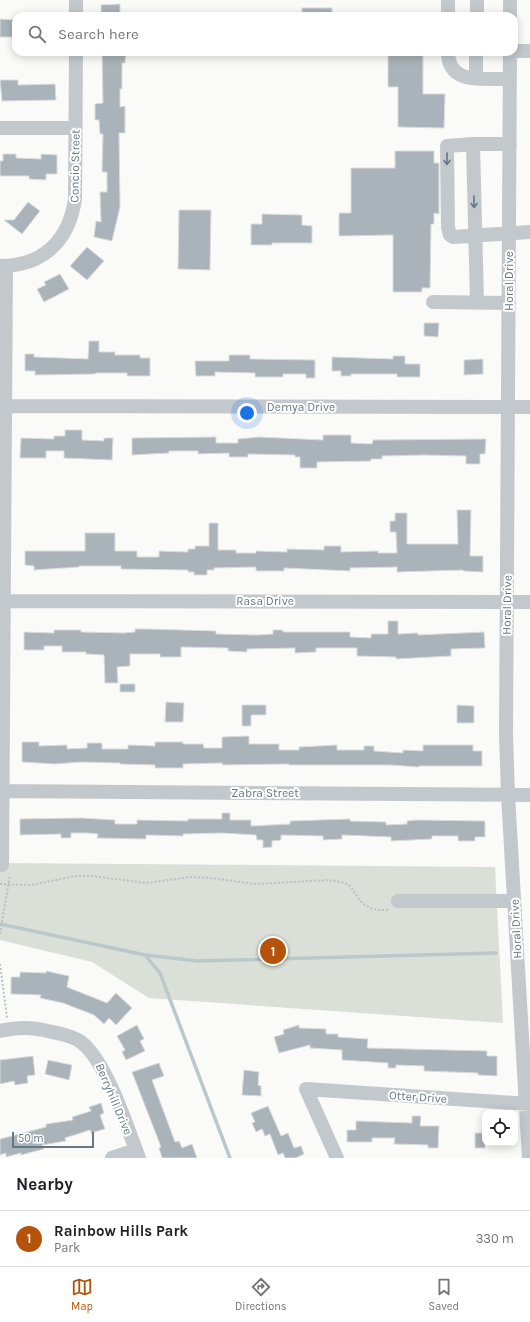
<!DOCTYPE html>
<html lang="en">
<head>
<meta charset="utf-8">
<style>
	body { margin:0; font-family:Karla,sans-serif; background:#f2f2f2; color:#202124 }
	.controls { position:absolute; right:12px; bottom:12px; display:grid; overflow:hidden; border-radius:8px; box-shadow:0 2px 10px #0003 }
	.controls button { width:36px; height:36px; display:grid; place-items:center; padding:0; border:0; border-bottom:1px solid #e0e0e0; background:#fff; color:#202124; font:20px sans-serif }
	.scale { position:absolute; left:12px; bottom:10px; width:82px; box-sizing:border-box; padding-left:4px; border:2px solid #657783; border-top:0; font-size:11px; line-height:14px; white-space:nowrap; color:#657783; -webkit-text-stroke:3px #fff; paint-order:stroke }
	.you { position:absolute; left:247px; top:413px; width:14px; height:14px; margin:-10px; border:3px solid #fff; border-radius:50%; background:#1a73e8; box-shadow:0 0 0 6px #1a73e833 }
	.badge { display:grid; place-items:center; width:26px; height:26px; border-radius:50%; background:#b45309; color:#fff; font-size:13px; font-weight:700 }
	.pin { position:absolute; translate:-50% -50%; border:2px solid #fff; box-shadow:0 1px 4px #0006 }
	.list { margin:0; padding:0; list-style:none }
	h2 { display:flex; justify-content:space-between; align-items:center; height:52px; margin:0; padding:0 16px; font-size:17px }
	h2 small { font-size:13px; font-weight:400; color:#757577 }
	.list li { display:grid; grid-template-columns:26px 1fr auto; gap:12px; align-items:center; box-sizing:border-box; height:56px; padding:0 16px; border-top:1px solid #e0e0e0 }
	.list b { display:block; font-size:15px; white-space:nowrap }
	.list p { margin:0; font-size:13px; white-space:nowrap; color:#757577 }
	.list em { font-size:13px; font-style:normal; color:#757577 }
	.icon { flex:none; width:22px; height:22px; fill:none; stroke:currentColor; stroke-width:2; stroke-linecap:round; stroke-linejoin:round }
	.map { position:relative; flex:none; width:530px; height:1158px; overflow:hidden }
	.search { position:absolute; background:#fff; box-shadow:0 2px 10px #0003; left:12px; right:12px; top:12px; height:44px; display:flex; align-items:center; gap:10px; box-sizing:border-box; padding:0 14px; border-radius:12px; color:#757577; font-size:15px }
	.sheet { height:108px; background:#fff }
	nav { display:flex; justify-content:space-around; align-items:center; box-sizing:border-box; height:56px; border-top:1px solid #e0e0e0; background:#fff; font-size:11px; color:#757577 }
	nav a { display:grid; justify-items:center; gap:2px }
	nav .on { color:#b45309 }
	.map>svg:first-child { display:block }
</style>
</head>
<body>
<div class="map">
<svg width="530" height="1158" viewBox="0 0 530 1158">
	<rect width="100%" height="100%" fill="#fafaf8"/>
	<!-- green -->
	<path fill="#dadfd7" d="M 0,863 L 495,867 L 503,1023 L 149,998 L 92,962 L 0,940 Z"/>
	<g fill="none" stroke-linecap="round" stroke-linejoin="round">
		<!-- stream -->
		<path stroke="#bbc7cb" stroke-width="3.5" d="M 0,924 L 145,955 L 160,973 L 230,1158
			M 146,955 L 198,961 L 496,953"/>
	</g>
	<!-- building -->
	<path fill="#aab3b9" stroke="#dcdcda" d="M 120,4 L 120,16 L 101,16 L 101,5 Z
		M 302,8 L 332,8 L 332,16 L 302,16 Z
		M 0,19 L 16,20 L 16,37 L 0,37 Z
		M 102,52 L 126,52 L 125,63 L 122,63 L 122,89 L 120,89 L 120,107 L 125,106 L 125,133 L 119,133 L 120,207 L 112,241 L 94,237 L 96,221 L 101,222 L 100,192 L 107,192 L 107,172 L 102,172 L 103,134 L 100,134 L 99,120 L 95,120 L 95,104 L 103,103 Z
		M 388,52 L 423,52 L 423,94 L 445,94 L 444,128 L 398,127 L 398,87 L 388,87 Z
		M 0,80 L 18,80 L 18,85 L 55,84 L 56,100 L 2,101 Z
		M 395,151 L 434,151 L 434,163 L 439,163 L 439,214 L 434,213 L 434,224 L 431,224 L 430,288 L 422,288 L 422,292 L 393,292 L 393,235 L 339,236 L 339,213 L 351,213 L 351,168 L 395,168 Z
		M 3,154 L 16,154 L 16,158 L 41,159 L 41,154 L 57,155 L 57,174 L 46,174 L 46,180 L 29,179 L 29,176 L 0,176 L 0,161 L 3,161 Z
		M 28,202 L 40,211 L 22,234 L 4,220 L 14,220 Z
		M 179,210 L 211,210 L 210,270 L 178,269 Z
		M 262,214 L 302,215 L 302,225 L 312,226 L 312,243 L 272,243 L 272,245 L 251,245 L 251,224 L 262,224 Z
		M 87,247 L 104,261 L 87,280 L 70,266 Z
		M 60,274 L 69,289 L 44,302 L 37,289 L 46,285 L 44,282 Z
		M 424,323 L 439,323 L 438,337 L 424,336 Z
		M 89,341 L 99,341 L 99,352 L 115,352 L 115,355 L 140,355 L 140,358 L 150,358 L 150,376 L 127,376 L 127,373 L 96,373 L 95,374 L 35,375 L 35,371 L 25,371 L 25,354 L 34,354 L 34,357 L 88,359 Z
		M 229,355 L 250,355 L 250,359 L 315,360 L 315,378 L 306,378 L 306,374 L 283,374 L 283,377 L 255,377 L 255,373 L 215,372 L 215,376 L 196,376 L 195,361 L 229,361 Z
		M 393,356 L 405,356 L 405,364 L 420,364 L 420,377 L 397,377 L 397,374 L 351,374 L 351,376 L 341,376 L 341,371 L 332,371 L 332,357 L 393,359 Z
		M 483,359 L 483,374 L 464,375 L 464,360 Z
		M 65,430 L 82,430 L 82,440 L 104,441 L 104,438 L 113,438 L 112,460 L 64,458 L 64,451 L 46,451 L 46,458 L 20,458 L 21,438 L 54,439 L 54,436 L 65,436 Z
		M 323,435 L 351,435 L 351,443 L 372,444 L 373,440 L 486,439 L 485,454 L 480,454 L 480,464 L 466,464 L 466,456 L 424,455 L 382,456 L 382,459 L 371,459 L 371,461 L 317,462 L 317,468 L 300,468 L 300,457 L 295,457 L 295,455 L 248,454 L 248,457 L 229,457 L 229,453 L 198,454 L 198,451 L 169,451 L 169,453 L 132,455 L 132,438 L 216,437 L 216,443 L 238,443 L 238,439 L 259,437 L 323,440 Z
		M 457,510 L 471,510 L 470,556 L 483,556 L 483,572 L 463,571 L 463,570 L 397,572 L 397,567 L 350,568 L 350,571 L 284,568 L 284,571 L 256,571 L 256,567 L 214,568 L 214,570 L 207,570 L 207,575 L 194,575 L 194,572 L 188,572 L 188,570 L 121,569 L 121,566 L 79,566 L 79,567 L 34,570 L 34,566 L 25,565 L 25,551 L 85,551 L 85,533 L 115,533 L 115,551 L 137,551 L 137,557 L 159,557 L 159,551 L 188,552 L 188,549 L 195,549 L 195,546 L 209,546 L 209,523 L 218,523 L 218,550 L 236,550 L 236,553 L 256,553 L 256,551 L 287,552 L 287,549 L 324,550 L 324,546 L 341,546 L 341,552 L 378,551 L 378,553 L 397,553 L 396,532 L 390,532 L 390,521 L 395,521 L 395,513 L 407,513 L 407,544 L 458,544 Z
		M 388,621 L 398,621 L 398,634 L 418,633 L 418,635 L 484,632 L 485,648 L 451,649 L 451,656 L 396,659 L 396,657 L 357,656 L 357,648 L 316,648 L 316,652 L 295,653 L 295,648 L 247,649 L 247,652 L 228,651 L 228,648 L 181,647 L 181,657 L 160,657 L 160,654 L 130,654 L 130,666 L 117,667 L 118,683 L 105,683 L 104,655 L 86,654 L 86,652 L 62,652 L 62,646 L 44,646 L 44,650 L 24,650 L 24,632 L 54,633 L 54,630 L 81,630 L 81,632 L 124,633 L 135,632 L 135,629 L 148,629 L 216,631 L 216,634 L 256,635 L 273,634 L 273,630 L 283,630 L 283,632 L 350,632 L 350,637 L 371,638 L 371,634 L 388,634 Z
		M 120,684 L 135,684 L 135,692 L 120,692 Z
		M 166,702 L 184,703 L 183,722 L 165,722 Z
		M 242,705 L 266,705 L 266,715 L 251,715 L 251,726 L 242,726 Z
		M 457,705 L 474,706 L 474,723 L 457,723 Z
		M 249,736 L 249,744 L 279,744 L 279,750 L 299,750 L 299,747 L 337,745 L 337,750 L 364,750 L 364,746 L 374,746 L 374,751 L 403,753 L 403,750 L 423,751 L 423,745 L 473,745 L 473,751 L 482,751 L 482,766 L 419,766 L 419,767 L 390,765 L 289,765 L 289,764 L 223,765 L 222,763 L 183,764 L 183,768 L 155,768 L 155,765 L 120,764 L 120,763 L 81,762 L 55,764 L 22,762 L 22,742 L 39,742 L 39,746 L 67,745 L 67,749 L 87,748 L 87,743 L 102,743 L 102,749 L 128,749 L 128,745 L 155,746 L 155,742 L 183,742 L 183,744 L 203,744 L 204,748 L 222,748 L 222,737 Z
		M 222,813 L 230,813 L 230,820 L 251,820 L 251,826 L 290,824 L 290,821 L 350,819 L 350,821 L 386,822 L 386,825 L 407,824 L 407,821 L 416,820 L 485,821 L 485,837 L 475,837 L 475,841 L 458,841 L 458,836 L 432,836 L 432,839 L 391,841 L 391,837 L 342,835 L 342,839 L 323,840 L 323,836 L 281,835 L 281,840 L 272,841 L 272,847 L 263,848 L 263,840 L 257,840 L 256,835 L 222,833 L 183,834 L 183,836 L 146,835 L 146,839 L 97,838 L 98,834 L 87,833 L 71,833 L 71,838 L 61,838 L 61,834 L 20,835 L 20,819 L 81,818 L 115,820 L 115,824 L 137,824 L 137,820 L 188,821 L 188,819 L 222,819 Z
		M 46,971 L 69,976 L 67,987 L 107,1003 L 116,993 L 132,1008 L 116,1025 L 109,1018 L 104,1024 L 94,1015 L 63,1003 L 40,998 L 41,995 L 11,994 L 11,977 L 20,977 L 20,972 L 46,973 Z
		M 137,1025 L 144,1039 L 140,1041 L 145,1051 L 126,1060 L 122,1052 L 125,1050 L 117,1036 Z
		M 299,1025 L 299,1028 L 326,1029 L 326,1034 L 338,1034 L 338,1037 L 368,1039 L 367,1048 L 487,1051 L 487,1056 L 497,1056 L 497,1076 L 478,1075 L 478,1073 L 424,1071 L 424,1066 L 396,1065 L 396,1068 L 388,1068 L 388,1063 L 342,1060 L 342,1050 L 310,1048 L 310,1045 L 279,1053 L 274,1037 L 284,1034 L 283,1030 Z
		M 33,1056 L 35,1075 L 27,1076 L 28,1083 L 15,1085 L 14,1081 L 0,1084 L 0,1060 Z
		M 48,1060 L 72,1065 L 69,1080 L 45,1074 Z
		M 159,1063 L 164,1076 L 152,1080 L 175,1142 L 179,1141 L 182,1148 L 192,1144 L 197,1158 L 162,1158 L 159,1148 L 161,1147 L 132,1072 Z
		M 244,1070 L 259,1072 L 258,1085 L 261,1086 L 261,1096 L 242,1095 Z
		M 101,1103 L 104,1113 L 100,1115 L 105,1129 L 91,1133 L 90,1130 L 65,1138 L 66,1141 L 42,1145 L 44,1149 L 21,1155 L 21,1153 L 6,1157 L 6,1153 L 0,1155 L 0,1139 L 46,1127 L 46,1124 L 73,1120 L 72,1117 L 91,1111 L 89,1107 Z
		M 268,1106 L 281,1136 L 288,1133 L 294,1148 L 301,1146 L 304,1154 L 296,1158 L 285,1158 L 283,1153 L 278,1155 L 270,1134 L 265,1136 L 262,1129 L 256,1132 L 252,1123 L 255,1122 L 251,1113 Z
		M 412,1116 L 421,1116 L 420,1126 L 439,1126 L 438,1148 L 428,1148 L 428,1145 L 394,1144 L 395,1138 L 372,1138 L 372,1142 L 347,1142 L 347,1130 L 356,1130 L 356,1121 L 412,1123 Z
		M 475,1133 L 485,1133 L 485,1148 L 475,1148 Z"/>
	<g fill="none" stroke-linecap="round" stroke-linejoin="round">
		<!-- path -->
		<path stroke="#bbbfc2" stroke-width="2" stroke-dasharray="2 2" stroke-linecap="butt" d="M 0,884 L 32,885 L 75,876 L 92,876 L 147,883 L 190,877 L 211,878 L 255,884 L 329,880 L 345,883 L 351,887 L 362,903 L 370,908 L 379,910 L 390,910
			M 0,934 L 10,875
			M 0,964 L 7,1018"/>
		<!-- minor -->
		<path stroke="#c3c8cc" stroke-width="14" d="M 76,0 L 76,16
			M 448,16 L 448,0
			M 477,16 L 477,0
			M 510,16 L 510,0
			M 514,51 L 530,51
			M 448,52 C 448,86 485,78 510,79
			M 510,52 L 506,735 L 508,795 L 529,1158
			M 476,78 L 476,52
			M 0,128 L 76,128
			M 473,144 L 447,146 L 448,227 L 450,235 L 453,237 L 530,232
			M 0,266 C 43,266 69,241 75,199 L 76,52
			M 433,302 L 509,303
			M 477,302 L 473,144 L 510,144
			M 0,406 L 530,407
			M 0,601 L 530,602
			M 0,791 L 530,795
			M 2,865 L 6,266
			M 398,901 L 514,901
			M 0,1031 C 18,1027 31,1027 48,1031 C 58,1033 69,1035 78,1040 C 105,1056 127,1127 139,1158
			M 112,1158 L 136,1150
			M 337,1158 L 306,1089 L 530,1104"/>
	</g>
	<!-- one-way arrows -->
	<defs><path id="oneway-shaft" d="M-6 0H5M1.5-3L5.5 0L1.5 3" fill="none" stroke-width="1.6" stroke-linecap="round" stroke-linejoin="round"/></defs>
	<g stroke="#657783">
		<use href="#oneway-shaft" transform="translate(447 159) rotate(90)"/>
		<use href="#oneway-shaft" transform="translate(474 202) rotate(89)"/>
	</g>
	<g text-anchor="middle" stroke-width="4" stroke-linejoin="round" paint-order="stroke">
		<!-- street labels -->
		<g font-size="12" fill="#657783" stroke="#fff">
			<text transform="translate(75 166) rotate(-89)" y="4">Concio Street</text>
			<text transform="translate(509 281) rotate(-90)" y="4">Horal Drive</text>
			<text x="301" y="411">Demya Drive</text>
			<text x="265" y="605">Rasa Drive</text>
			<text transform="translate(507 605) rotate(-89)" y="4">Horal Drive</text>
			<text x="265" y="797">Zabra Street</text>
			<text transform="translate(516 929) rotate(-93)" y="4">Horal Drive</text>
			<text transform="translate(418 1097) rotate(4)" y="4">Otter Drive</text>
			<text transform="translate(114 1099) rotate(67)" y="4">Berryhill Drive</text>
		</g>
	</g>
</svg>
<div class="controls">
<button><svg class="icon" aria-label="locate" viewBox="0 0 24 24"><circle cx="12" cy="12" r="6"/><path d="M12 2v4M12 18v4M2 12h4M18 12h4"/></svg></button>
</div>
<div class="scale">50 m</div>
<div class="you"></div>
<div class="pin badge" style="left:273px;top:951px">1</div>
<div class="search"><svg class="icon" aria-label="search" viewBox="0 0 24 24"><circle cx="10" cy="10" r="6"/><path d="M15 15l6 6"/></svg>Search here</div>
</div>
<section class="sheet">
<h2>Nearby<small></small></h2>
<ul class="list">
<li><span class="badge">1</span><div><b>Rainbow Hills Park</b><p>Park</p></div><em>330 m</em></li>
</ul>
</section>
<nav>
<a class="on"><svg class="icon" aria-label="map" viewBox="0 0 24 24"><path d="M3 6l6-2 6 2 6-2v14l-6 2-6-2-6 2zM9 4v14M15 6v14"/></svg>Map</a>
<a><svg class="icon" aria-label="directions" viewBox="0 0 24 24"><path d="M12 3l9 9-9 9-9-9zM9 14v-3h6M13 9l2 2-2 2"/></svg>Directions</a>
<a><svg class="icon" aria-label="saved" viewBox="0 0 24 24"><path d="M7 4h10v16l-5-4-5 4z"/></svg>Saved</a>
</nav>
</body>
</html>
